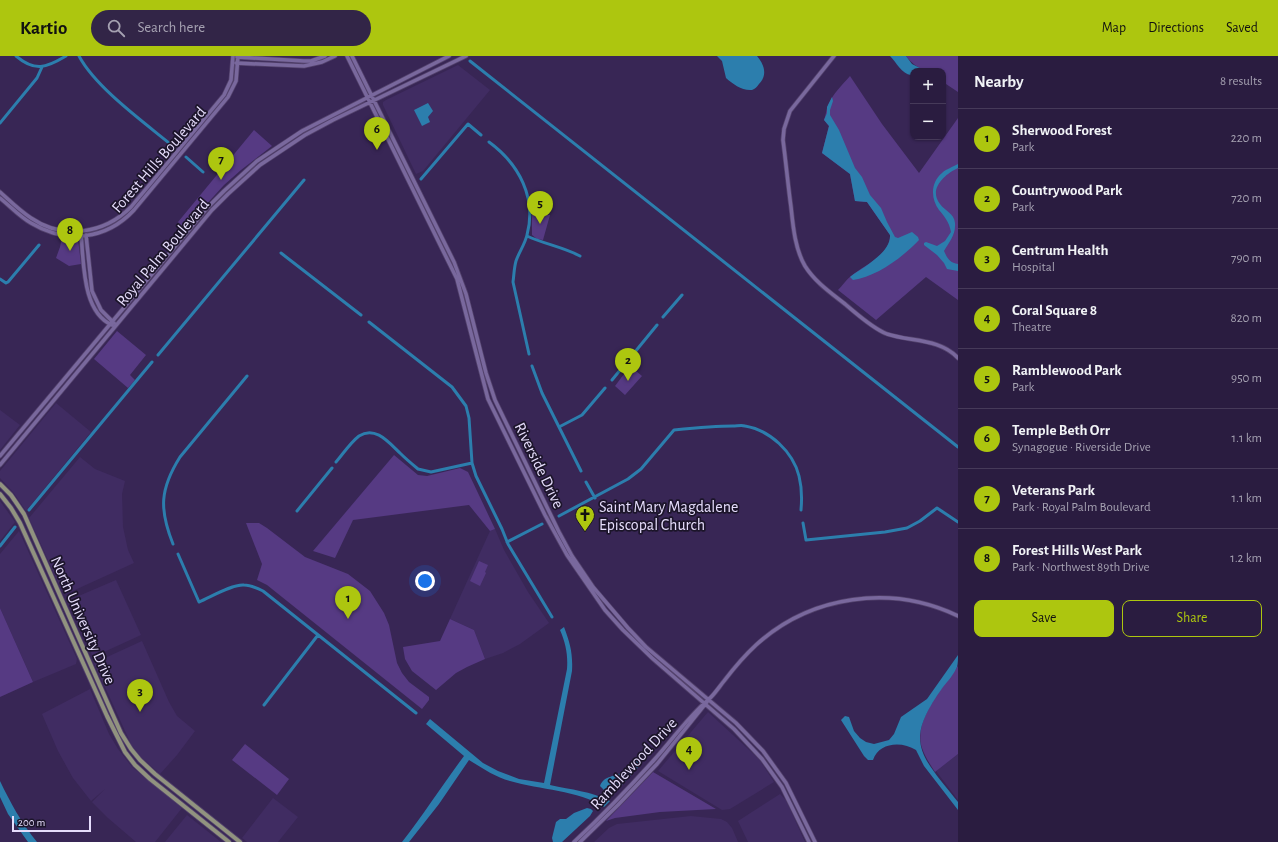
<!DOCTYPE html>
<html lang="en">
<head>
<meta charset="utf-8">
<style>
	body { margin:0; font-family:"Alegreya Sans",sans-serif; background:#322547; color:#f1f3f6 }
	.controls { position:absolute; right:12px; top:12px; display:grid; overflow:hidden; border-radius:8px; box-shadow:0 1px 3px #0004 }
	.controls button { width:36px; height:36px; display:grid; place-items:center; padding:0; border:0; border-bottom:1px solid #463a59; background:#2a1c40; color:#f1f3f6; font:20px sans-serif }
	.scale { position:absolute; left:12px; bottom:10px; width:79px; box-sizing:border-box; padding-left:4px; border:2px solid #e6ddfc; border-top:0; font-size:11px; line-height:14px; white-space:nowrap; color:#e6ddfc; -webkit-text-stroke:3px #1c152a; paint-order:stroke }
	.you { position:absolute; left:425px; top:525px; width:14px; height:14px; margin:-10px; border:3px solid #fff; border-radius:50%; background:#1a73e8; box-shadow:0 0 0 6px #1a73e833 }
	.badge { display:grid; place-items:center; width:26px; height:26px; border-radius:50%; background:#adc60f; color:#111; font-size:13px; font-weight:700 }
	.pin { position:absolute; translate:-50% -33px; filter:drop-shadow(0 1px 2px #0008) }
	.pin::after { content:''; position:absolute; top:21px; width:14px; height:12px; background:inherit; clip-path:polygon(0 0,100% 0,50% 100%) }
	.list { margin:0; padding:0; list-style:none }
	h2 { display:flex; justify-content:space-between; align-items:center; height:52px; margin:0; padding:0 16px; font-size:17px }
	h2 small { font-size:13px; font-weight:400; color:#a5a1b1 }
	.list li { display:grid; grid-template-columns:26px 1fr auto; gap:12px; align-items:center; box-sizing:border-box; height:60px; padding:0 16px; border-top:1px solid #463a59 }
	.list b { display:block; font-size:15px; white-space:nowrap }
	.list p { margin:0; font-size:13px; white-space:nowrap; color:#a5a1b1 }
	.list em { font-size:13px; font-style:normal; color:#a5a1b1 }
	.actions { display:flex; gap:8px; padding:12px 16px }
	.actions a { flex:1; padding:9px 0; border:1px solid #adc60f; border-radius:8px; text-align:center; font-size:14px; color:#adc60f }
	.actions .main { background:#adc60f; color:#111 }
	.icon { flex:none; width:22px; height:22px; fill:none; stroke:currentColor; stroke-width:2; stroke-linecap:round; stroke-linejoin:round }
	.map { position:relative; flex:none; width:958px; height:786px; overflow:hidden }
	header { display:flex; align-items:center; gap:24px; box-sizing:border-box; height:56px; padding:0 20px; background:#adc60f; color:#111 }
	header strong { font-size:19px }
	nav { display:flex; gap:22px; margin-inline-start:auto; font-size:14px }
	.search { width:280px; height:36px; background:#322547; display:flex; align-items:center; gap:10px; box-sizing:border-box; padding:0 14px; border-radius:22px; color:#a5a1b1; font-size:15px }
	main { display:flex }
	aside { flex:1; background:#2a1c40 }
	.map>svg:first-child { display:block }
</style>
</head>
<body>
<header>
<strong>Kartio</strong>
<div class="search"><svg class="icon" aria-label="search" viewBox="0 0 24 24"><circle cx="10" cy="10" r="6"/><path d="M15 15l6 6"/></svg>Search here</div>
<nav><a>Map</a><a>Directions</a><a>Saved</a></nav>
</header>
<main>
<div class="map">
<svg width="958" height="786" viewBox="0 0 958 786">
	<rect width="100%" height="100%" fill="#382655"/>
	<!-- built -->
	<path fill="#402c62" d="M 458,9 L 490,34 L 423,115 L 416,118 L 383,49 L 383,46 L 386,44 Z
		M 56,347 L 91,376 L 26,455 L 13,436 L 0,422 L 0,415 Z
		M 0,354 L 20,369 L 0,394 Z
		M 80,401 L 95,413 L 125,425 L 122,438 L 123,471 L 128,494 L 134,507 L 66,538 L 62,535 L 29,462 Z
		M 0,445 L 15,466 L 0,485 Z
		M 495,473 L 504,494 L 528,536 L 549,567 L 520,588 L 503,597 L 485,603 L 474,574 L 450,563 L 490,475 Z
		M 19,475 L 77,603 L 76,608 L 33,626 L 0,552 L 0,498 Z
		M 116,524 L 141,579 L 93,601 L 67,545 Z
		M 142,585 L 169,646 L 177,660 L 195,675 L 177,699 L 160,718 L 141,701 L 131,688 L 94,607 Z
		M 90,633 L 109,678 L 118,693 L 132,711 L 182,752 L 155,786 L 136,786 L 108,762 L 92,746 L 105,733 L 91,745 L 73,722 L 58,695 L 42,658 Z
		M 708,656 L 759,703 L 774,726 L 730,753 L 722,754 L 658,715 Z
		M 958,698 L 958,744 L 936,715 Z
		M 780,738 L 786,744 L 805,786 L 748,786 L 738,765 Z
		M 273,742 L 298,761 L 278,786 L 247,786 L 242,782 Z
		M 187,759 L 221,786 L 165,786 Z
		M 691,760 L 721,763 L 727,766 L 732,772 L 738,786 L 594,786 L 609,772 L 617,768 Z"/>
	<!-- green -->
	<path fill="#563a83" d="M 906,0 L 958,0 L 958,36 L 943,26 L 943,15 C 926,15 917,14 906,0 Z
		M 850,20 L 882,68 L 919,117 L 958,62 L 958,244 L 926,221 L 876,264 L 838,234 C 842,230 846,224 851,220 C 864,209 891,199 890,179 L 867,146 L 855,145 L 850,118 L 822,97 L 829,70 L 824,64 C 826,59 826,54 828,49 C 833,38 842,29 850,20 Z
		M 254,74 L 272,90 L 241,114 L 224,129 L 184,173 L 178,166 Z
		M 532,159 L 550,159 L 543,184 L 537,183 L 532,179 Z
		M 62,182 L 78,183 L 81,208 L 69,210 L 56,202 L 60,191 Z
		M 117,275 L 146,299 L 130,319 L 135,324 L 128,332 L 94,303 Z
		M 630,310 L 642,320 L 625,339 L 615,330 Z
		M 394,399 L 418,419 L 427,420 L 460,412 L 468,416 L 495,473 L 490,475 L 469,449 L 353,464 L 335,502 L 313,495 Z
		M 246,467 L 259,467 L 267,472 L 305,501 L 348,518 L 370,535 L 384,557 L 389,569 L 397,607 L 402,617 L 409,626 L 429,641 L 429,644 L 422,653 L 267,529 L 257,524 L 262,508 Z
		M 479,505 L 488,509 L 485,516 L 486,517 L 480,530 L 470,525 Z
		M 0,552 L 33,626 L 0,641 Z
		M 450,563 L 474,574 L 485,603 L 467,611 L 456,617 L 436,634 L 412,615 L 405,603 L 403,591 L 440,585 Z
		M 958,610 L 958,698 L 935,716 C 930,708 925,701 922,692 C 913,664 943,631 958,610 Z
		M 245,688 L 289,723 L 277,739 L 232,704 Z
		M 653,716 L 716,753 L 660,756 L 615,762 L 606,765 Z"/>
	<!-- water -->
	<path fill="#2c7ead" d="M 717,0 L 757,0 C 764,8 768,19 759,28 C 757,31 755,33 752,34 C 742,35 733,28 726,22 L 722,5 Z
		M 890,0 L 906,0 L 912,8 L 926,15 L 919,14 L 913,15 L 911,19 C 902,18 896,6 890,0 Z
		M 832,41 L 833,45 L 830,54 L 830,59 L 839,74 L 855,112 L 862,121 L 870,139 L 881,152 L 887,166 L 895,181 L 898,182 L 912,176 L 918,181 L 919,184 C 903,201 876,221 853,224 L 850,221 C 863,211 891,197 890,179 L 867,146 L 855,145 L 850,118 L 822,97 L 829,70 L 824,64 L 827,57 L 827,51 Z
		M 428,47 L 433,55 L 428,61 L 430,66 L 422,70 L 414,54 Z
		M 958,108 L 958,112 C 945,118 928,133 940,148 C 945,155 954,157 955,167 C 956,179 949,186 944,195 C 947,202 950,207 958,208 L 958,215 L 947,213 L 944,207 L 937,199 L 924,189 L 924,187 L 926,186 L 937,190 L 945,185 L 951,176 C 949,166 945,161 939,154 C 931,143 930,127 942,117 C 946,113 953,111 958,108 Z
		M 564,571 C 570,587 573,597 572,615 L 550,729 C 572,734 590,735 610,745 L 604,751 C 578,734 540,734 510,725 C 495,721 482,712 469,704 L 439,748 L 409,786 L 402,786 C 424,758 443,728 464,700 L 426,668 L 430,663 L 483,707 L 498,715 L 519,723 L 544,727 L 567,613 C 568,599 566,588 560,574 Z
		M 958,599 C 958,602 958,607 957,611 C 954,618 948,625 943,631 C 903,687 920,698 958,746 L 958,754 L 924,710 L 916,694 C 902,685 879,686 873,704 L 868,704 L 864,700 L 841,664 L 845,660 L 849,661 L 854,675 L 860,682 L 866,686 L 874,688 L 889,684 L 894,678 L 901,661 L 927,643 Z
		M 639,702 L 641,703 L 642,707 L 618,733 L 609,736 L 604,734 L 600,730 C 604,719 616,721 624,715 C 629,710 633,705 639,702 Z
		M 0,725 C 10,746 22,768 37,786 L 28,786 L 8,758 L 0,741 Z
		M 587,752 L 591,753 L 593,755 L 590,760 L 562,786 L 553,786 L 552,782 L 556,766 L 560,763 L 566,763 L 574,757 Z"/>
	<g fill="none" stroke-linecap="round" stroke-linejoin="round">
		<!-- canal -->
		<path stroke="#2c7ead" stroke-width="3" d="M 16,0 C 35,16 46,12 66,0
			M 79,0 C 96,32 145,67 174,91
			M 470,5 L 958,391
			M 0,67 L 37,22 L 42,11
			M 489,86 C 519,108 537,142 527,179 C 525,188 519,196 516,205 C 514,212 514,219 513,226 L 529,298
			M 186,101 L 203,116
			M 421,123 L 468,68 L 481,79
			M 527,180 C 544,188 563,191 580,200
			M 281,197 L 361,259
			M 0,223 L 6,227 L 8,226 L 39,189
			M 663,261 L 682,239
			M 369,266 L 452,331 L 466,350 L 469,362 L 472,407 L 476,420 L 502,473 L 508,488 L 552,561
			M 158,299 L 304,124
			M 532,310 L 542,337 L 581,415
			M 612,324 L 657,269
			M 559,371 L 582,359 L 605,332
			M 336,406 C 343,398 350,387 359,380 C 376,369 390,388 401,398 C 406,403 412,408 418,413 L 431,416 L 472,407
			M 586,426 L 595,442
			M 29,454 L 152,306
			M 297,455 L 332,412
			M 559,460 L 628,423 L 641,413 L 674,374 C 694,372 714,370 733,370 C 737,370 742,369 745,370 C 770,374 793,396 799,420 C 802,432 802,443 801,454
			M 803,467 L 806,484 L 885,476 L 907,472 L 920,465 L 937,452 L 958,466
			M 507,486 L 542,468
			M 173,488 C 159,453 160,433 180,401 L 247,320
			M 0,490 L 15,471
			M 178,498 L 199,546 C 211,541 232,528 244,529 C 251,529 257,532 263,535 L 416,657
			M 264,649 L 318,579"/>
		<defs>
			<path id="secondary" d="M 347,0 L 457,223 L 488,343 L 545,459 L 567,499 L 605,554 L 623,574 L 652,602 L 734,673 L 762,703 L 782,731 L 809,786
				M 352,0 L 454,206 L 466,238 L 486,317 L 495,344 L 559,476 L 572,500 L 593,531 L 628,572 L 646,591 L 736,667 L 763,695 L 786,727 L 815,786
				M 834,0 L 790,55 L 784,73 L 783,84 C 786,107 788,129 791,151 C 793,170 795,193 805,210 C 815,226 831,237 845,248 C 857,258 872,272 887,278 C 911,286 939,282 958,302
				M 237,1 L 304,5 L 311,5 L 325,0
				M 236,7 L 304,10 L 322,6 L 335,0
				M 0,136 C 10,145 20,155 31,162 C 63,184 104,178 131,151 L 224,39 L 231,24 L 233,0
				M 0,142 C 10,150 20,161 31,167 C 66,188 106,184 134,154 L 228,41 L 236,25 L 238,0
				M 81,179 C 84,206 82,256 112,269
				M 86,179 L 92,235 L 101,254 L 114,267
				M 0,400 L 208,151 L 224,135 L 257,105 L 302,75 L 449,0
				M 0,409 L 212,154 L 228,138 L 260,109 L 305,79 L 333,64 L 466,0
				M 574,786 C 602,760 628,733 654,704 C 672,684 688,661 708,644 C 714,639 719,631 724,625 C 734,612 744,600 756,589 C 811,539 891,528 958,560
				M 580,786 L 618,749 L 657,708 L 707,646"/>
			<path id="primary" d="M 0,428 L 11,439 L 24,458 L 112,657 L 121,677 L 131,693 L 140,704 L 155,718 L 240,786
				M 0,438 L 11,452 L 20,467 L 107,660 L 125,696 L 135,709 L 150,723 L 229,786"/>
		</defs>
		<!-- secondary casing -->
		<use href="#secondary" stroke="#53426c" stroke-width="5"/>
		<!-- primary casing -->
		<use href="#primary" stroke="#53426c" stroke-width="5.5"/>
		<!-- secondary -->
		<use href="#secondary" stroke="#79689d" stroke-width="3.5"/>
		<!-- primary -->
		<use href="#primary" stroke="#91937f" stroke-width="4"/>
	</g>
	<!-- icons -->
	<defs>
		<symbol id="church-pin" viewBox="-11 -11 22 30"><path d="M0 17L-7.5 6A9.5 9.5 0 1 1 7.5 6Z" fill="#adc60f" stroke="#1c152a"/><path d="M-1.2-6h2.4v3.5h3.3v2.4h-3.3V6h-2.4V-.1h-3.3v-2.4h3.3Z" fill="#111"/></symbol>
	</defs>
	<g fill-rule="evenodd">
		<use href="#church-pin" x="574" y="448" width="22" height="30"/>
	</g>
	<g text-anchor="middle" stroke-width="3.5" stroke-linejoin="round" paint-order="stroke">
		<!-- street labels -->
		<g font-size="16" fill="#e6ddfc" stroke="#1c152a">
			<text transform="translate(158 103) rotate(-49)" y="6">Forest Hills Boulevard</text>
			<text transform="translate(162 196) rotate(-50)" y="6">Royal Palm Boulevard</text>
			<text transform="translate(540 409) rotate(64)" y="6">Riverside Drive</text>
			<text transform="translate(84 564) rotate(66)" y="6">North University Drive</text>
			<text transform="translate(633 707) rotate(-47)" y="6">Ramblewood Drive</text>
		</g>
		<!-- poi labels -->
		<g font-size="16" fill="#e6ddfc" stroke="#1c152a" text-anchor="start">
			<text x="599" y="456">Saint Mary Magdalene<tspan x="599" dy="18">Episcopal Church</tspan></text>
		</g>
	</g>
</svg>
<div class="controls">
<button>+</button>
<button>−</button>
</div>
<div class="scale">200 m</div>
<div class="you"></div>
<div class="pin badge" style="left:348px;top:563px">1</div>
<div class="pin badge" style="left:628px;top:325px">2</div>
<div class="pin badge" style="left:140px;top:656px">3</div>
<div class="pin badge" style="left:689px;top:714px">4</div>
<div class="pin badge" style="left:540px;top:168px">5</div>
<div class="pin badge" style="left:377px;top:94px">6</div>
<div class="pin badge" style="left:221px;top:124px">7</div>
<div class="pin badge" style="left:70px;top:195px">8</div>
</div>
<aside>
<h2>Nearby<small>8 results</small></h2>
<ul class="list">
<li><span class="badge">1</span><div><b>Sherwood Forest</b><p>Park</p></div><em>220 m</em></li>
<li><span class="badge">2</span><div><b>Countrywood Park</b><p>Park</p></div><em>720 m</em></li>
<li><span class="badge">3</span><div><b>Centrum Health</b><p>Hospital</p></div><em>790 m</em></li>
<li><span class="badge">4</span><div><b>Coral Square 8</b><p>Theatre</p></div><em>820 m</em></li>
<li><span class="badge">5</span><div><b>Ramblewood Park</b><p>Park</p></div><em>950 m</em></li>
<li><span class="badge">6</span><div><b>Temple Beth Orr</b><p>Synagogue · Riverside Drive</p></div><em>1.1 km</em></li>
<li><span class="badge">7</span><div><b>Veterans Park</b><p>Park · Royal Palm Boulevard</p></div><em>1.1 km</em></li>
<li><span class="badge">8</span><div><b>Forest Hills West Park</b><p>Park · Northwest 89th Drive</p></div><em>1.2 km</em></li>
</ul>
<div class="actions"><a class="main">Save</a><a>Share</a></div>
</aside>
</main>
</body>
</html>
